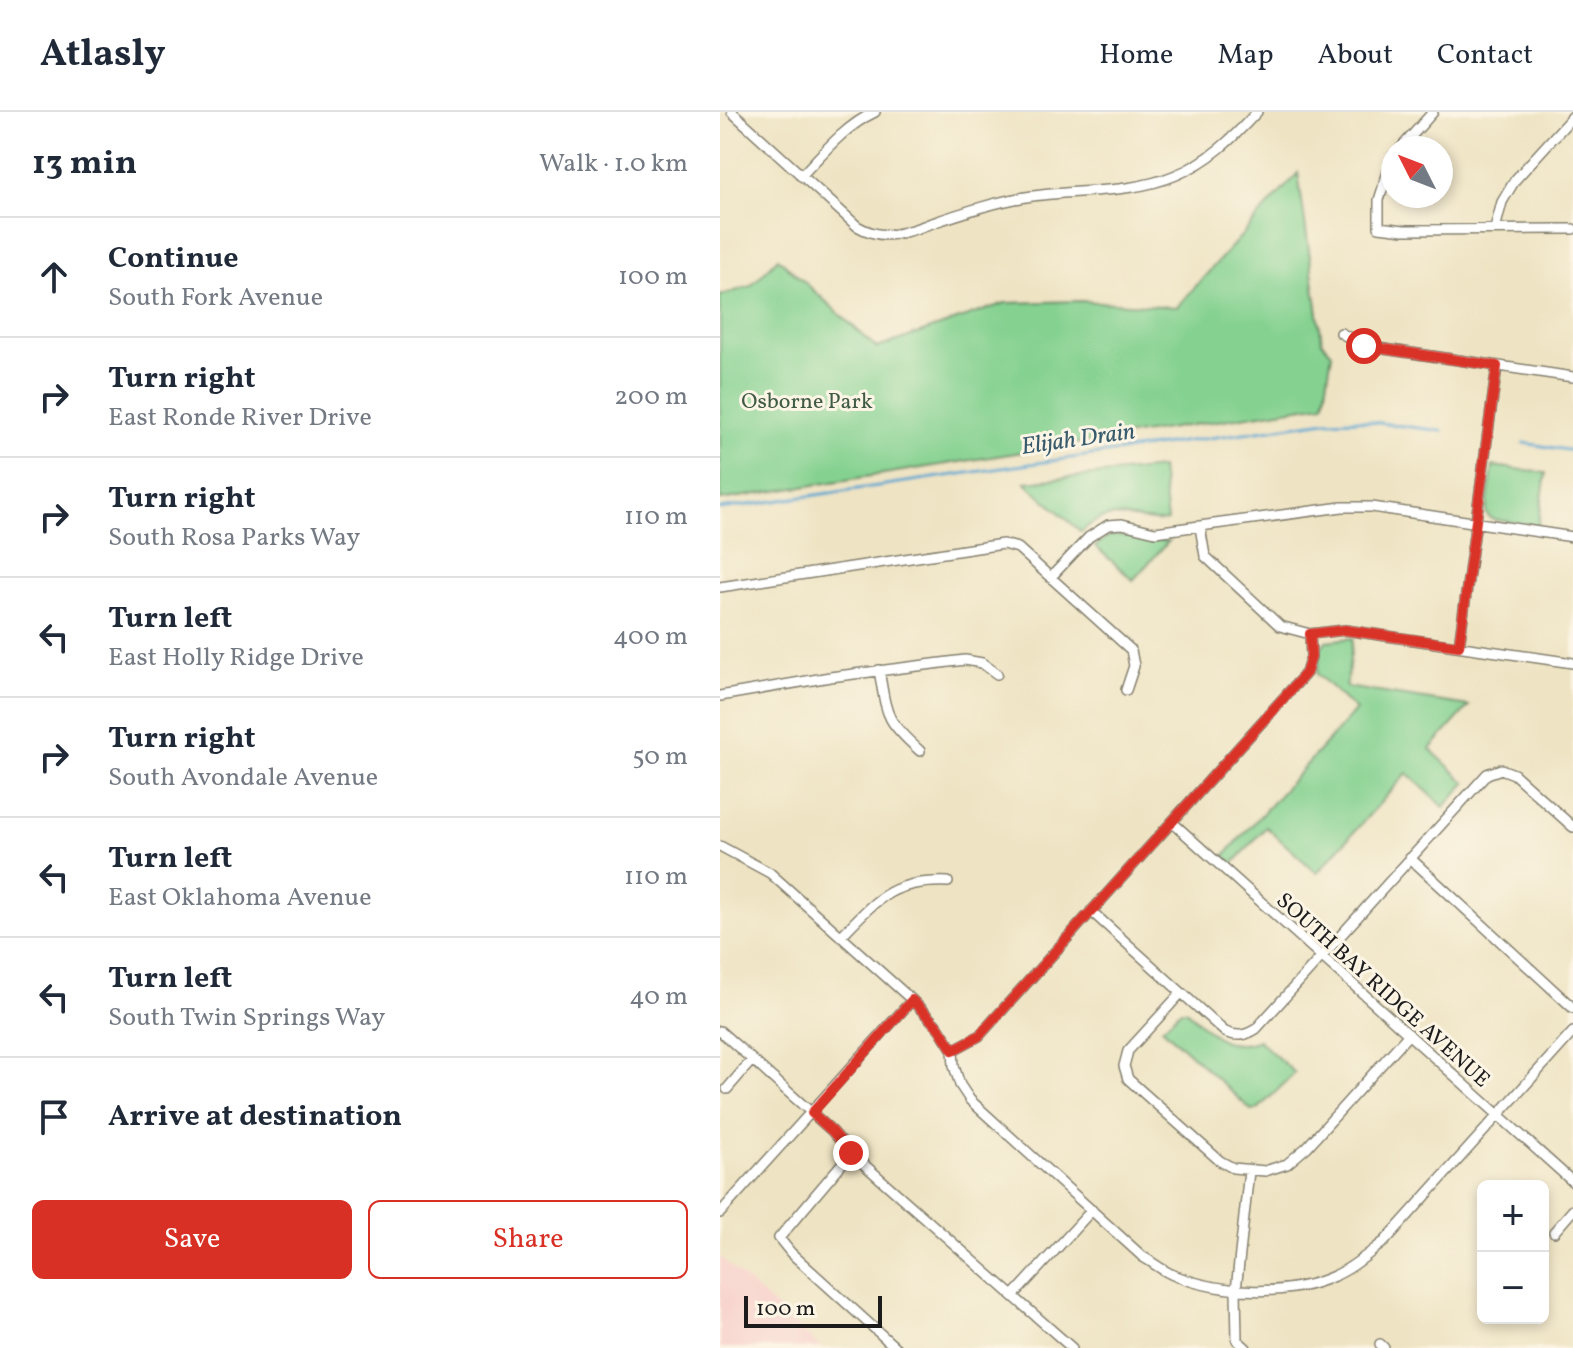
<!DOCTYPE html>
<html lang="en">
<head>
<meta charset="utf-8">
<style>
	body { margin:0; font-family:Vollkorn,serif; background:#f2f2f3; color:#1f2937 }
	.controls { position:absolute; right:24px; bottom:24px; display:grid; overflow:hidden; border-radius:12px; box-shadow:0 4px 12px #0003 }
	.controls button { width:72px; height:72px; display:grid; place-items:center; padding:0; border:0; border-bottom:2px solid #e0e1e3; background:#fff; color:#1f2937; font:40px sans-serif }
	.compass { position:absolute; left:661px; top:24px; width:72px; height:72px; border-radius:50%; background:#fff; box-shadow:0 4px 12px #0003; rotate:312deg }
	.scale { position:absolute; left:24px; bottom:20px; width:138px; box-sizing:border-box; padding-left:8px; border:4px solid #1c1c1c; border-top:0; font-size:22px; line-height:28px; white-space:nowrap; color:#1c1c1c; -webkit-text-stroke:6px #fcf5e5; paint-order:stroke }
	.stop { position:absolute; width:24px; height:24px; margin:-18px; border:6px solid #d93025; border-radius:50%; background:#fff }
	.stop.end { background:#d93025; border-color:#fff; box-shadow:0 2px 8px #0008 }
	.list { margin:0; padding:0; list-style:none }
	h2 { display:flex; justify-content:space-between; align-items:center; height:104px; margin:0; padding:0 32px; font-size:34px }
	h2 small { font-size:26px; font-weight:400; color:#747a83 }
	.list li { display:grid; grid-template-columns:52px 1fr auto; gap:24px; align-items:center; box-sizing:border-box; height:120px; padding:0 32px; border-top:2px solid #e0e1e3 }
	.list b { display:block; font-size:30px; white-space:nowrap }
	.list p { margin:0; font-size:26px; white-space:nowrap; color:#747a83 }
	.list em { font-size:26px; font-style:normal; color:#747a83 }
	.actions { display:flex; gap:16px; padding:24px 32px }
	.actions a { flex:1; padding:18px 0; border:2px solid #d93025; border-radius:12px; text-align:center; font-size:28px; color:#d93025 }
	.actions .main { background:#d93025; color:#fff }
	.icon { flex:none; width:44px; height:44px; fill:none; stroke:currentColor; stroke-width:2; stroke-linecap:round; stroke-linejoin:round }
	.map { position:relative; flex:none; width:853px; height:1236px; overflow:hidden }
	header { display:flex; align-items:center; gap:48px; box-sizing:border-box; height:112px; padding:0 40px; background:#fff; border-bottom:2px solid #e0e1e3 }
	header strong { font-size:38px }
	nav { display:flex; gap:44px; margin-inline-start:auto; font-size:28px }
	main { display:flex }
	aside { flex:1; background:#fff }
	.map>svg:first-child { display:block }
</style>
</head>
<body>
<header>
<strong>Atlasly</strong>
<nav><a>Home</a><a>Map</a><a>About</a><a>Contact</a></nav>
</header>
<main>
<aside>
<h2>13 min<small>Walk · 1.0 km</small></h2>
<ul class="list">
<li><svg class="icon" aria-label="ahead" viewBox="0 0 24 24"><path d="M12 20V5M6 11l6-6 6 6"/></svg><div><b>Continue</b><p>South Fork Avenue</p></div><em>100 m</em></li>
<li><svg class="icon" aria-label="right" viewBox="0 0 24 24"><path d="M7 20v-9h11M14 6l5 5-5 5"/></svg><div><b>Turn right</b><p>East Ronde River Drive</p></div><em>200 m</em></li>
<li><svg class="icon" aria-label="right" viewBox="0 0 24 24"><path d="M7 20v-9h11M14 6l5 5-5 5"/></svg><div><b>Turn right</b><p>South Rosa Parks Way</p></div><em>110 m</em></li>
<li><svg class="icon" aria-label="left" viewBox="0 0 24 24"><path d="M17 20v-9H6M10 6l-5 5 5 5"/></svg><div><b>Turn left</b><p>East Holly Ridge Drive</p></div><em>400 m</em></li>
<li><svg class="icon" aria-label="right" viewBox="0 0 24 24"><path d="M7 20v-9h11M14 6l5 5-5 5"/></svg><div><b>Turn right</b><p>South Avondale Avenue</p></div><em>50 m</em></li>
<li><svg class="icon" aria-label="left" viewBox="0 0 24 24"><path d="M17 20v-9H6M10 6l-5 5 5 5"/></svg><div><b>Turn left</b><p>East Oklahoma Avenue</p></div><em>110 m</em></li>
<li><svg class="icon" aria-label="left" viewBox="0 0 24 24"><path d="M17 20v-9H6M10 6l-5 5 5 5"/></svg><div><b>Turn left</b><p>South Twin Springs Way</p></div><em>40 m</em></li>
<li><svg class="icon" aria-label="arrive" viewBox="0 0 24 24"><path d="M6 21V4h12l-3 4 3 4H6"/></svg><div><b>Arrive at destination</b></div></li>
</ul>
<div class="actions"><a class="main">Save</a><a>Share</a></div>
</aside>
<div class="map">
<svg width="853" height="1236" viewBox="0 0 853 1236">
	<rect width="100%" height="100%" fill="#fcf5e5"/>
	<filter id="ink" filterUnits="userSpaceOnUse"><feTurbulence type="fractalNoise" baseFrequency=".0125" numOctaves="2"/><feDisplacementMap in="SourceGraphic" scale="16" xChannelSelector="R" yChannelSelector="G"/><feConvolveMatrix kernelMatrix="1 2 1 2 8 2 1 2 1" color-interpolation-filters="sRGB"/></filter>
	<filter id="wash" filterUnits="userSpaceOnUse"><feTurbulence type="fractalNoise" baseFrequency=".006" numOctaves="4" result="noise"/><feDisplacementMap in="SourceGraphic" scale="32" xChannelSelector="R" yChannelSelector="G"/><feGaussianBlur stdDeviation="1.8" result="paint"/><feColorMatrix in="noise" values="0 0 0 0 0 0 0 0 0 0 0 0 0 0 0 0 0 1.4 0 .05"/><feComposite in="paint" operator="in"/></filter>
	<g filter="url(#wash)">
		<rect width="100%" height="100%" fill="#eee3c2"/>
		<!-- built -->
		<path fill="#f7d0ca" d="M 0,1145 L 101,1236 L 0,1236 Z"/>
		<!-- green -->
		<path fill="#84d190" stroke="#507656" stroke-width="2" d="M 578,61 L 602,230 L 612,241 L 604,292 L 0,388 L 0,184 L 31,174 L 58,146 L 157,236 L 285,191 L 361,189 L 457,195 Z
			M 773,354 L 826,361 L 818,414 L 771,407 L 766,401 Z
			M 441,356 L 447,409 C 412,412 393,390 361,420 L 305,370 Z
			M 396,423 L 435,429 L 449,429 L 413,468 L 375,434 L 387,425 Z
			M 633,526 L 626,575 L 749,594 L 710,637 L 746,671 L 724,695 L 687,661 L 597,761 L 546,715 L 513,752 L 504,744 L 636,598 L 597,562 L 601,536 L 606,529 Z
			M 461,898 L 466,898 C 488,918 507,942 538,928 L 575,961 L 538,997 L 531,998 L 442,916 Z"/>
		<g fill="none" stroke-linecap="round" stroke-linejoin="round">
			<!-- stream -->
			<path stroke="#58a5d1" stroke-width="3" d="M 804,331 L 853,339
				M 0,397 L 606,309 L 636,308 L 722,319"/>
		</g>
	</g>
	<g filter="url(#ink)">
		<g fill="none" stroke-linecap="round" stroke-linejoin="round">
			<defs>
				<path id="minor" d="M 12,0 L 137,114 C 164,130 184,121 212,111 C 242,101 274,90 306,85 C 356,77 409,83 456,63 C 490,49 513,26 537,0
					M 681,36 L 713,0
					M 673,44 L 659,88 L 659,115 L 684,118 L 853,117
					M 81,64 C 103,41 125,14 155,0
					M 775,117 L 782,90 L 795,68 L 853,4
					M 621,221 L 644,234 L 853,265
					M 480,415 L 485,444 L 560,514 L 590,522 L 625,518 L 853,551
					M 331,465 L 369,425 L 388,413 L 402,412 L 435,420 L 622,395 L 652,395 L 853,425
					M 0,475 L 283,432 L 298,436 L 411,538 L 414,554 L 406,578
					M 739,534 L 777,254
					M 159,558 C 167,604 165,608 200,639
					M 0,584 L 110,565 L 245,548 L 262,551 L 277,562
					M 452,710 L 853,1070
					M 0,734 L 50,761 L 192,888 L 219,916 L 233,938 L 234,954 L 240,973 L 250,988 L 423,1145 C 434,1151 444,1160 456,1164 C 502,1182 568,1185 614,1164 C 633,1156 649,1141 665,1129 L 853,920
					M 690,746 L 853,896
					M 371,799 L 505,920 C 517,925 525,924 536,917 L 767,662 L 781,657 L 794,662 L 853,715
					M 121,824 C 158,786 172,768 228,770
					M 461,881 L 408,939 L 404,954 L 408,967 L 500,1049 L 513,1056 L 545,1059 L 567,1052 L 587,1035 L 689,922
					M 0,919 L 112,1019 L 131,1041 L 352,1236
					M 233,938 L 259,924 L 586,561 L 591,545 L 590,522
					M 7,977 L 32,948
					M 131,1041 L 59,1126 L 71,1141 L 176,1236
					M 0,1101 L 192,888
					M 834,1120 L 853,1098
					M 294,1183 L 372,1098
					M 660,1232 L 664,1236
					M 526,1236 L 517,1228 L 516,1178 L 529,1059"/>
			</defs>
			<!-- minor casing -->
			<use href="#minor" stroke="#85806f" stroke-width="12"/>
			<!-- minor -->
			<use href="#minor" stroke="#fff" stroke-width="9"/>
		</g>
	</g>
	<g fill="none" stroke-linecap="round" stroke-linejoin="round" filter="url(#ink)">
		<!-- route -->
		<path stroke="#d93025" stroke-width="10" d="M 131,1041 L 112,1019 L 92,1001 L 192,888 L 219,916 L 233,938 L 259,924 L 586,561 L 591,545 L 590,522 L 625,518 L 739,534 L 777,254 L 644,234"/>
	</g>
	<g text-anchor="middle" stroke-width="6" stroke-linejoin="round" paint-order="stroke">
		<!-- park labels -->
		<g font-size="22" fill="#405b45" stroke="#fcf5e5">
			<text x="87" y="296">Osborne Park</text>
		</g>
		<!-- street labels -->
		<g font-size="22" fill="#1c1c1c" stroke="#fcf5e5">
			<text transform="translate(664 877) rotate(42)" y="8">SOUTH BAY RIDGE AVENUE</text>
		</g>
		<!-- water labels -->
		<g font-size="24" font-style="italic" fill="#375a6d" stroke="#fcf5e5">
			<text transform="translate(358 326) rotate(-8)" y="8">Elijah Drain</text>
		</g>
	</g>
</svg>
<div class="controls">
<button>+</button>
<button>−</button>
</div>
<svg class="compass" viewBox="-18 -18 36 36"><path d="M0-13l5 13h-10z" fill="#e53935"/><path d="M0 13l5-13h-10z" fill="#747a83"/></svg>
<div class="scale">100 m</div>
<div class="stop" style="left:644px;top:234px"></div>
<div class="stop end" style="left:131px;top:1041px"></div>
</div>
</main>
</body>
</html>
